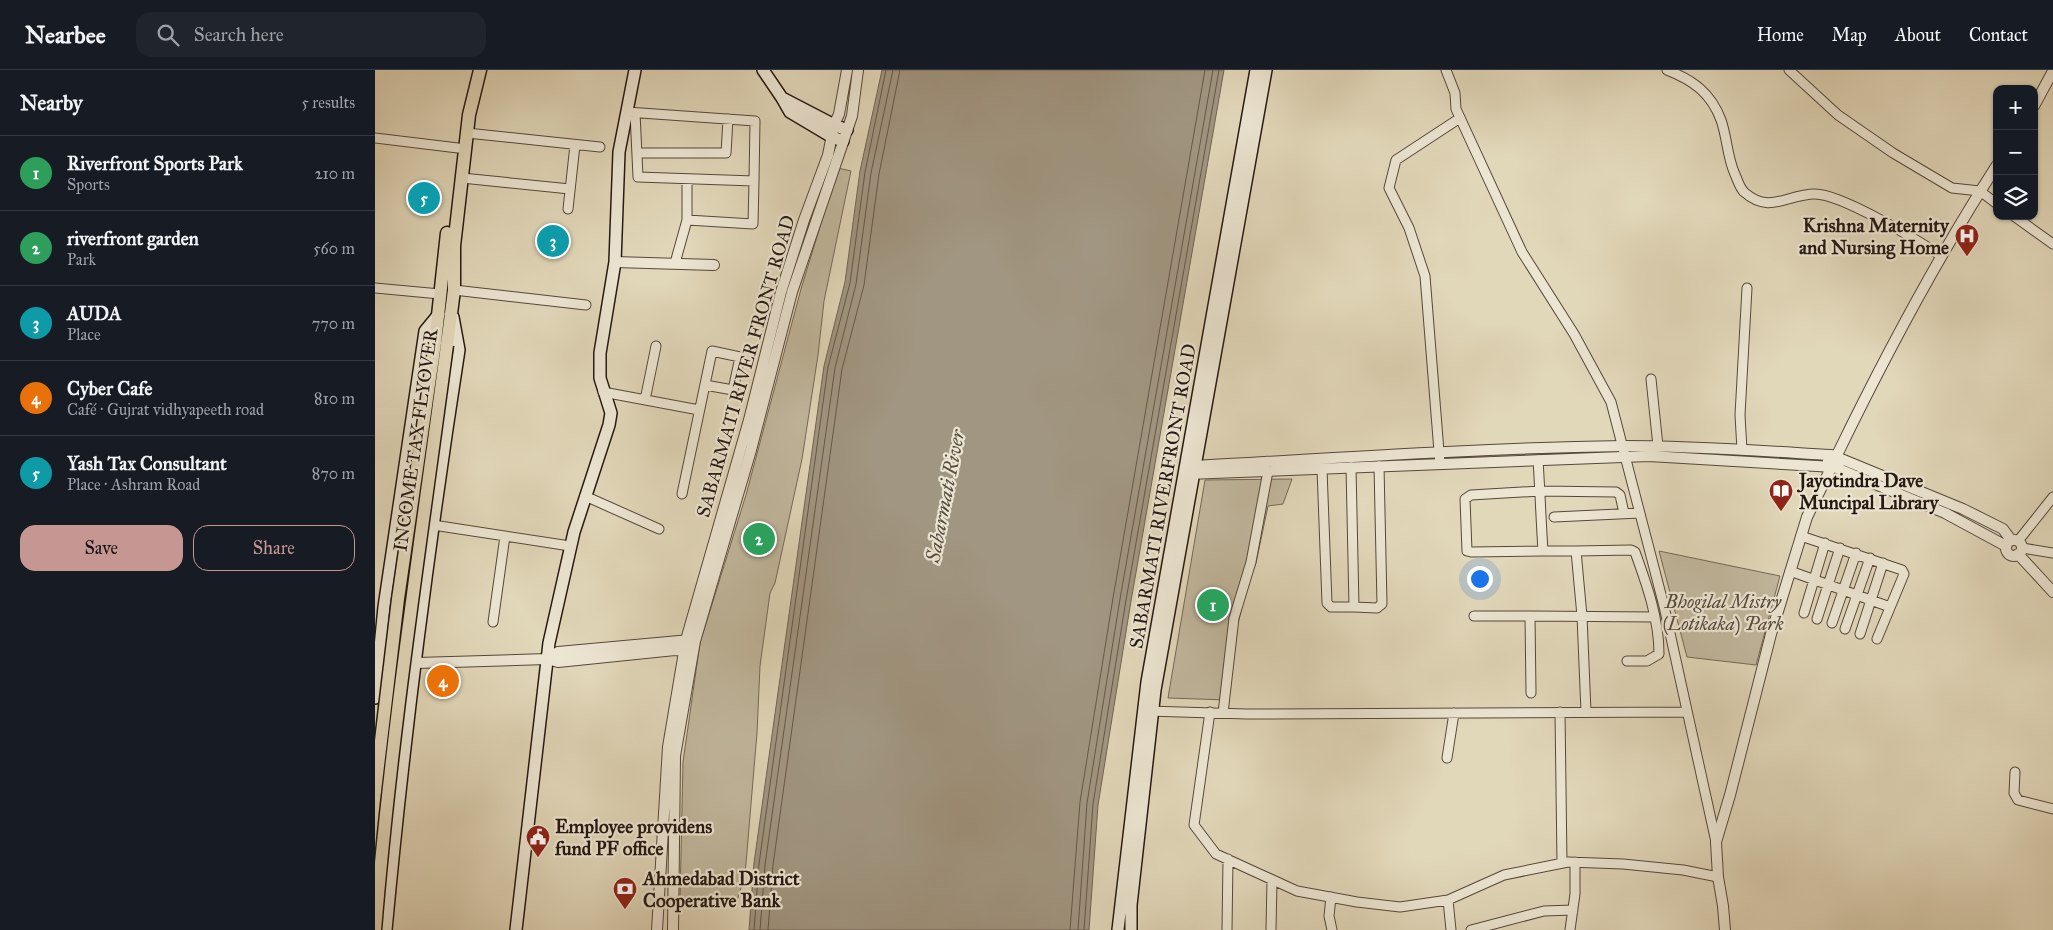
<!DOCTYPE html>
<html lang="en">
<head>
<meta charset="utf-8">
<style>
	body { margin:0; font-family:"IM FELL Great Primer",serif; background:#20242c; color:#f1f3f6 }
	.controls { position:absolute; right:15px; top:15px; display:grid; overflow:hidden; border-radius:10px; box-shadow:0 1px 4px #0004 }
	.controls button { width:45px; height:45px; display:grid; place-items:center; padding:0; border:0; border-bottom:1px solid #363941; background:#171b24; color:#f1f3f6; font:25px sans-serif }
	.you { position:absolute; left:1104px; top:508px; width:18px; height:18px; margin:-12px; border:4px solid #fff; border-radius:50%; background:#1a73e8; box-shadow:0 0 0 8px #1a73e833 }
	.badge { display:grid; place-items:center; width:32px; height:32px; border-radius:50%; background:#c59692; color:#fff; font-size:16px; font-weight:700 }
	.pin { position:absolute; translate:-50% -50%; border:2px solid #fff; box-shadow:0 1px 5px #0006 }
	.list { margin:0; padding:0; list-style:none }
	h2 { display:flex; justify-content:space-between; align-items:center; height:65px; margin:0; padding:0 20px; font-size:21px }
	h2 small { font-size:16px; font-weight:400; color:#9ea1a6 }
	.list li { display:grid; grid-template-columns:32px 1fr auto; gap:15px; align-items:center; box-sizing:border-box; height:75px; padding:0 20px; border-top:1px solid #363941 }
	.list b { display:block; font-size:19px; white-space:nowrap }
	.list p { margin:0; font-size:16px; white-space:nowrap; color:#9ea1a6 }
	.list em { font-size:16px; font-style:normal; color:#9ea1a6 }
	.actions { display:flex; gap:10px; padding:15px 20px }
	.actions a { flex:1; padding:11px 0; border:1px solid #c59692; border-radius:15px; text-align:center; font-size:18px; color:#c59692 }
	.actions .main { background:#c59692; color:#111 }
	.icon { flex:none; width:28px; height:28px; fill:none; stroke:currentColor; stroke-width:2; stroke-linecap:round; stroke-linejoin:round }
	.map { position:relative; flex:none; width:1678px; height:860px; overflow:hidden }
	header { display:flex; align-items:center; gap:30px; box-sizing:border-box; height:70px; padding:0 25px; background:#171b24; border-bottom:1px solid #363941 }
	header strong { font-size:24px }
	nav { display:flex; gap:28px; margin-inline-start:auto; font-size:18px }
	.search { width:350px; height:45px; background:#20242c; display:flex; align-items:center; gap:12px; box-sizing:border-box; padding:0 18px; border-radius:15px; color:#9ea1a6; font-size:19px }
	main { display:flex }
	aside { flex:1; background:#171b24 }
	.map>svg:first-child { display:block }
</style>
</head>
<body>
<header>
<strong>Nearbee</strong>
<div class="search"><svg class="icon" aria-label="search" viewBox="0 0 24 24"><circle cx="10" cy="10" r="6"/><path d="M15 15l6 6"/></svg>Search here</div>
<nav><a>Home</a><a>Map</a><a>About</a><a>Contact</a></nav>
</header>
<main>
<aside>
<h2>Nearby<small>5 results</small></h2>
<ul class="list">
<li><span class="badge" style="background:#2e9e5b">1</span><div><b>Riverfront Sports Park</b><p>Sports</p></div><em>210 m</em></li>
<li><span class="badge" style="background:#2e9e5b">2</span><div><b>riverfront garden</b><p>Park</p></div><em>560 m</em></li>
<li><span class="badge" style="background:#0f9aa8">3</span><div><b>AUDA</b><p>Place</p></div><em>770 m</em></li>
<li><span class="badge" style="background:#e8710a">4</span><div><b>Cyber Cafe</b><p>Café · Gujrat vidhyapeeth road</p></div><em>810 m</em></li>
<li><span class="badge" style="background:#0f9aa8">5</span><div><b>Yash Tax Consultant</b><p>Place · Ashram Road</p></div><em>870 m</em></li>
</ul>
<div class="actions"><a class="main">Save</a><a>Share</a></div>
</aside>
<div class="map">
<svg width="1678" height="860" viewBox="0 0 1678 860">
	<rect width="100%" height="100%" fill="#e1d7b9"/>
	<filter id="stains"><feTurbulence type="fractalNoise" baseFrequency=".004" numOctaves="4"/><feColorMatrix values="0 0 0 0 .2 0 0 0 0 .09 0 0 0 0 .02 0 0 0 .5 -.17"/></filter>
	<radialGradient id="worn" r=".72"><stop offset=".6" stop-color="#630" stop-opacity="0"/><stop offset="1" stop-color="#630" stop-opacity=".3"/></radialGradient>
	<!-- park -->
	<path fill="#c1b79d" stroke="#746858" d="M 463,98 L 476,101 L 449,231 L 443,285 L 427,389 L 400,513 L 395,523 L 385,596 L 382,663 L 370,805 L 361,834 L 305,831 L 308,692 L 325,573 L 371,425 L 426,219 Z
		M 917,409 L 908,434 L 893,436 L 881,493 L 873,511 L 862,558 L 853,630 L 793,628 L 830,410 Z
		M 1284,481 L 1405,506 L 1381,595 L 1312,587 Z"/>
	<!-- water -->
	<path fill="#a19681" stroke="#706455" d="M 507,0 L 849,0 L 756,531 L 723,735 L 714,860 L 374,860 L 379,793 L 449,296 L 470,212 L 485,101 Z"/>
	<g fill="none" stroke-linecap="round" stroke-linejoin="round">
		<!-- shore -->
		<path stroke="#64584a" stroke-width="1" d="M 379,860 L 384,794 L 453,297 L 475,213 L 490,102 L 511,0
			M 385,860 L 390,795 L 460,298 L 481,214 L 496,103 L 518,0
			M 393,860 L 398,795 L 467,299 L 489,215 L 504,104 L 525,0
			M 695,860 L 705,732 L 738,528 L 830,0
			M 703,860 L 712,733 L 745,529 L 838,0
			M 709,860 L 718,734 L 751,530 L 844,0"/>
		<defs>
			<path id="minor" d="M 1071,0 L 1080,23 L 1081,39 L 1147,182 L 1199,264 L 1236,332 L 1289,536 L 1341,772
				M 1292,0 C 1318,10 1336,23 1346,50 C 1352,67 1352,85 1359,102 C 1362,108 1364,117 1369,122 C 1395,145 1412,124 1440,124 C 1466,124 1543,170 1566,186
				M 1414,0 L 1463,45 L 1518,83 L 1577,118 L 1605,121 L 1622,134
				M 252,42 L 380,51 L 379,111 L 263,107 L 260,43
				M 92,63 L 225,77
				M 0,68 L 83,78
				M 263,83 L 351,83 L 353,49
				M 87,108 L 195,119
				M 312,109 L 312,150 L 378,154 L 379,111
				M 193,139 L 200,75
				M 1639,146 L 1678,174
				M 300,193 L 312,150
				M 0,218 L 65,224
				M 79,220 L 211,235
				M 1276,309 L 1283,376
				M 228,322 L 324,340
				M 270,330 L 281,276
				M 1367,380 L 1365,345 L 1372,218
				M 1163,390 C 1165,420 1166,451 1168,481 L 1096,482 L 1092,481 L 1090,429 L 1096,425 L 1165,421 L 1241,422 L 1245,425 L 1249,443
				M 1065,394 L 1050,206 L 1034,158 L 1014,118 L 1021,90 L 1085,48
				M 976,397 L 979,537 L 1002,538 L 1007,534 L 1004,396
				M 947,399 L 952,533 L 956,537 L 979,537
				M 307,424 L 337,281 L 365,287 L 358,320 L 330,315
				M 210,426 L 284,459
				M 1179,447 L 1265,443
				M 58,455 L 195,476
				M 1426,466 L 1527,500 L 1529,504 L 1502,569
				M 1643,471 L 1678,427
				M 1647,478 L 1678,483
				M 1168,481 L 1201,481 L 1207,546 L 1211,642
				M 1201,481 L 1256,480 L 1260,482 C 1272,515 1284,549 1284,584 L 1272,591 L 1252,591
				M 1415,501 L 1515,537
				M 1429,543 L 1450,473
				M 1099,546 L 1155,546
				M 1442,549 L 1465,478
				M 118,552 L 130,466
				M 1457,553 L 1481,483
				M 1470,559 L 1495,488
				M 1485,564 L 1508,493
				M 1156,623 L 1155,546 L 1280,547
				M 772,641 L 872,644 L 1311,642
				M 835,642 L 819,755 L 841,784 L 922,821 L 982,832 L 1025,837 L 1073,830 L 1129,805 L 1193,792 L 1248,794 L 1308,800 L 1343,807
				M 1185,642 L 1187,793
				M 848,643 L 859,548 L 876,492 L 893,401
				M 1072,688 L 1079,643
				M 1640,702 L 1639,723 L 1643,730 L 1678,739
				M 956,827 L 954,846 L 957,860
				M 1073,830 L 1076,860
				M 852,860 L 853,789
				M 896,860 L 897,810
				M 1096,860 L 1169,841 L 1198,840
				M 1195,860 L 1200,824 L 1200,792"/>
			<path id="tertiary" d="M 1659,36 L 1678,1
				M 240,192 L 339,195
				M 1462,385 C 1510,286 1562,188 1622,95
				M 1464,388 L 1588,439 L 1628,459 L 1636,470
				M 814,395 L 821,396 C 963,388 1106,378 1248,376 C 1318,376 1387,381 1456,385
				M 1459,397 L 1570,443 L 1631,476
				M 812,404 L 1274,386 L 1459,397 L 1464,394 L 1463,387 L 1460,385 L 1455,387 L 1453,390 L 1455,395
				M1631 478a8 8 0 1 1 16 0a8 8 0 1 1-16 0Z
				M 1643,484 L 1678,522
				M 172,589 L 183,582 L 315,570
				M 8,594 L 172,589 L 183,592 L 300,580 L 315,581
				M 282,860 L 293,677 L 311,570 L 374,350 L 406,222 L 429,150 L 453,85 L 459,55 L 464,44 L 472,0
				M 298,860 L 300,686 L 320,571 L 376,380 L 417,222 L 477,46 L 483,0
				M 1350,860 L 1348,836 L 1343,807 L 1341,772 L 1355,725 L 1396,564 L 1432,447 L 1457,396"/>
			<path id="secondary" d="M 388,0 L 407,28
				M 468,71 L 457,67 L 415,42 L 407,28 L 459,55 L 472,60
				M 0,628 L 9,537 L 50,261 L 64,244
				M 11,860 C 29,666 54,473 84,280 L 78,247
				M 141,860 L 174,573 L 199,462 L 234,355 L 236,343 L 225,308 L 225,283 L 240,192 L 244,82 L 260,0
				M 743,860 L 772,612 L 881,0
				M 756,860 L 756,835 L 780,620 L 891,0"/>
			<path id="primary" d="M 60,273 L 72,163
				M 72,275 L 79,220 L 79,176 L 94,45 L 105,0"/>
		</defs>
		<!-- minor casing -->
		<use href="#minor" stroke="#55483c" stroke-width="11"/>
		<!-- tertiary casing -->
		<use href="#tertiary" stroke="#55483c" stroke-width="12"/>
		<!-- secondary casing -->
		<use href="#secondary" stroke="#261913" stroke-width="14"/>
		<!-- primary casing -->
		<use href="#primary" stroke="#261913" stroke-width="15"/>
		<!-- minor -->
		<use href="#minor" stroke="#ece5d2" stroke-width="9"/>
		<!-- tertiary -->
		<use href="#tertiary" stroke="#ece5d2" stroke-width="10"/>
		<!-- secondary -->
		<use href="#secondary" stroke="#ece5d2" stroke-width="11"/>
		<!-- primary -->
		<use href="#primary" stroke="#e1d7b9" stroke-width="12"/>
		<defs>
			<path id="primary-bridge" d="M 0,721 L 23,529 L 60,273
				M 0,860 C 16,664 46,470 72,275"/>
		</defs>
		<!-- primary-bridge casing -->
		<use href="#primary-bridge" stroke="#261913" stroke-width="15" stroke-linecap="butt"/>
		<!-- primary-bridge -->
		<use href="#primary-bridge" stroke="#e1d7b9" stroke-width="12"/>
	</g>
	<!-- icons -->
	<defs>
		<symbol id="hospital-pin" viewBox="-11 -11 22 30"><path d="M0 17L-7.5 6A9.5 9.5 0 1 1 7.5 6Z" fill="#8f2418" stroke="#ece5d2"/><path d="M-5-5h3v3.5h4V-5h3V5h-3V1.5h-4V5h-3Z" fill="#fff"/></symbol>
		<symbol id="library-pin" viewBox="-11 -11 22 30"><path d="M0 17L-7.5 6A9.5 9.5 0 1 1 7.5 6Z" fill="#8f2418" stroke="#ece5d2"/><path d="M-6-4Q-3-5.5-.7-3.5V5Q-3 3-6 4ZM6-4Q3-5.5 .7-3.5V5Q3 3 6 4Z" fill="#fff"/></symbol>
		<symbol id="civic-pin" viewBox="-11 -11 22 30"><path d="M0 17L-7.5 6A9.5 9.5 0 1 1 7.5 6Z" fill="#8f2418" stroke="#ece5d2"/><path d="M-.6-6.5H3V-4.5H.6V-3L4-1V1h2V6H-6V1h2V-1L-.6-3ZM-1.2 2.5V6h2.4V2.5Z" fill="#fff"/></symbol>
		<symbol id="bank-pin" viewBox="-11 -11 22 30"><path d="M0 17L-7.5 6A9.5 9.5 0 1 1 7.5 6Z" fill="#8f2418" stroke="#ece5d2"/><path d="M-6-4H6V4H-6ZM0-2.3a2.3 2.3 0 1 0 0 4.6a2.3 2.3 0 1 0 0-4.6Z" fill="#fff"/></symbol>
	</defs>
	<g fill-rule="evenodd">
		<use href="#hospital-pin" x="1578" y="152" width="28" height="38"/>
		<use href="#library-pin" x="1392" y="407" width="28" height="38"/>
		<use href="#civic-pin" x="149" y="753" width="28" height="38"/>
		<use href="#bank-pin" x="236" y="805" width="28" height="38"/>
	</g>
	<g text-anchor="middle" stroke-width="4.5" stroke-linejoin="round" paint-order="stroke">
		<!-- poi labels -->
		<g font-size="19" font-weight="bold" fill="#261913" stroke="#ece5d2" text-anchor="start">
			<text x="1574" y="162" text-anchor="end">Krishna Maternity<tspan x="1574" dy="22">and Nursing Home</tspan></text>
			<text x="1424" y="417">Jayotindra Dave<tspan x="1424" dy="22">Muncipal Library</tspan></text>
			<text x="180" y="763">Employee providens<tspan x="180" dy="22">fund PF office</tspan></text>
			<text x="268" y="815">Ahmedabad District<tspan x="268" dy="22">Cooperative Bank</tspan></text>
		</g>
		<!-- street labels -->
		<g font-size="19" fill="#261913" stroke="#ece5d2">
			<text transform="translate(370 296) rotate(-74)" y="7">SABARMATI RIVER FRONT ROAD</text>
			<text transform="translate(40 370) rotate(-82)" y="7">INCOME TAX FLYOVER</text>
			<text transform="translate(787 426) rotate(-80)" y="7">SABARMATI RIVERFRONT ROAD</text>
		</g>
		<!-- park labels -->
		<g font-size="19" font-style="italic" fill="#54483c" stroke="#ece5d2">
			<text x="1348" y="538">Bhogilal Mistry<tspan x="1348" dy="22">(Lotikaka) Park</tspan></text>
		</g>
		<!-- water labels -->
		<g font-size="20" font-style="italic" fill="#574b3f" stroke="#ece5d2">
			<text transform="translate(570 426) rotate(-79)" y="7">Sabarmati River</text>
		</g>
	</g>
	<rect width="100%" height="100%" filter="url(#stains)"/>
	<rect width="100%" height="100%" fill="url(#worn)"/>
</svg>
<div class="controls">
<button>+</button>
<button>−</button>
<button><svg class="icon" aria-label="layers" viewBox="0 0 24 24"><path d="M12 4l9 5-9 5-9-5zM3 14l9 5 9-5"/></svg></button>
</div>
<div class="you"></div>
<div class="pin badge" style="left:838px;top:535px;background:#2e9e5b">1</div>
<div class="pin badge" style="left:384px;top:469px;background:#2e9e5b">2</div>
<div class="pin badge" style="left:178px;top:171px;background:#0f9aa8">3</div>
<div class="pin badge" style="left:68px;top:611px;background:#e8710a">4</div>
<div class="pin badge" style="left:49px;top:128px;background:#0f9aa8">5</div>
</div>
</main>
</body>
</html>
